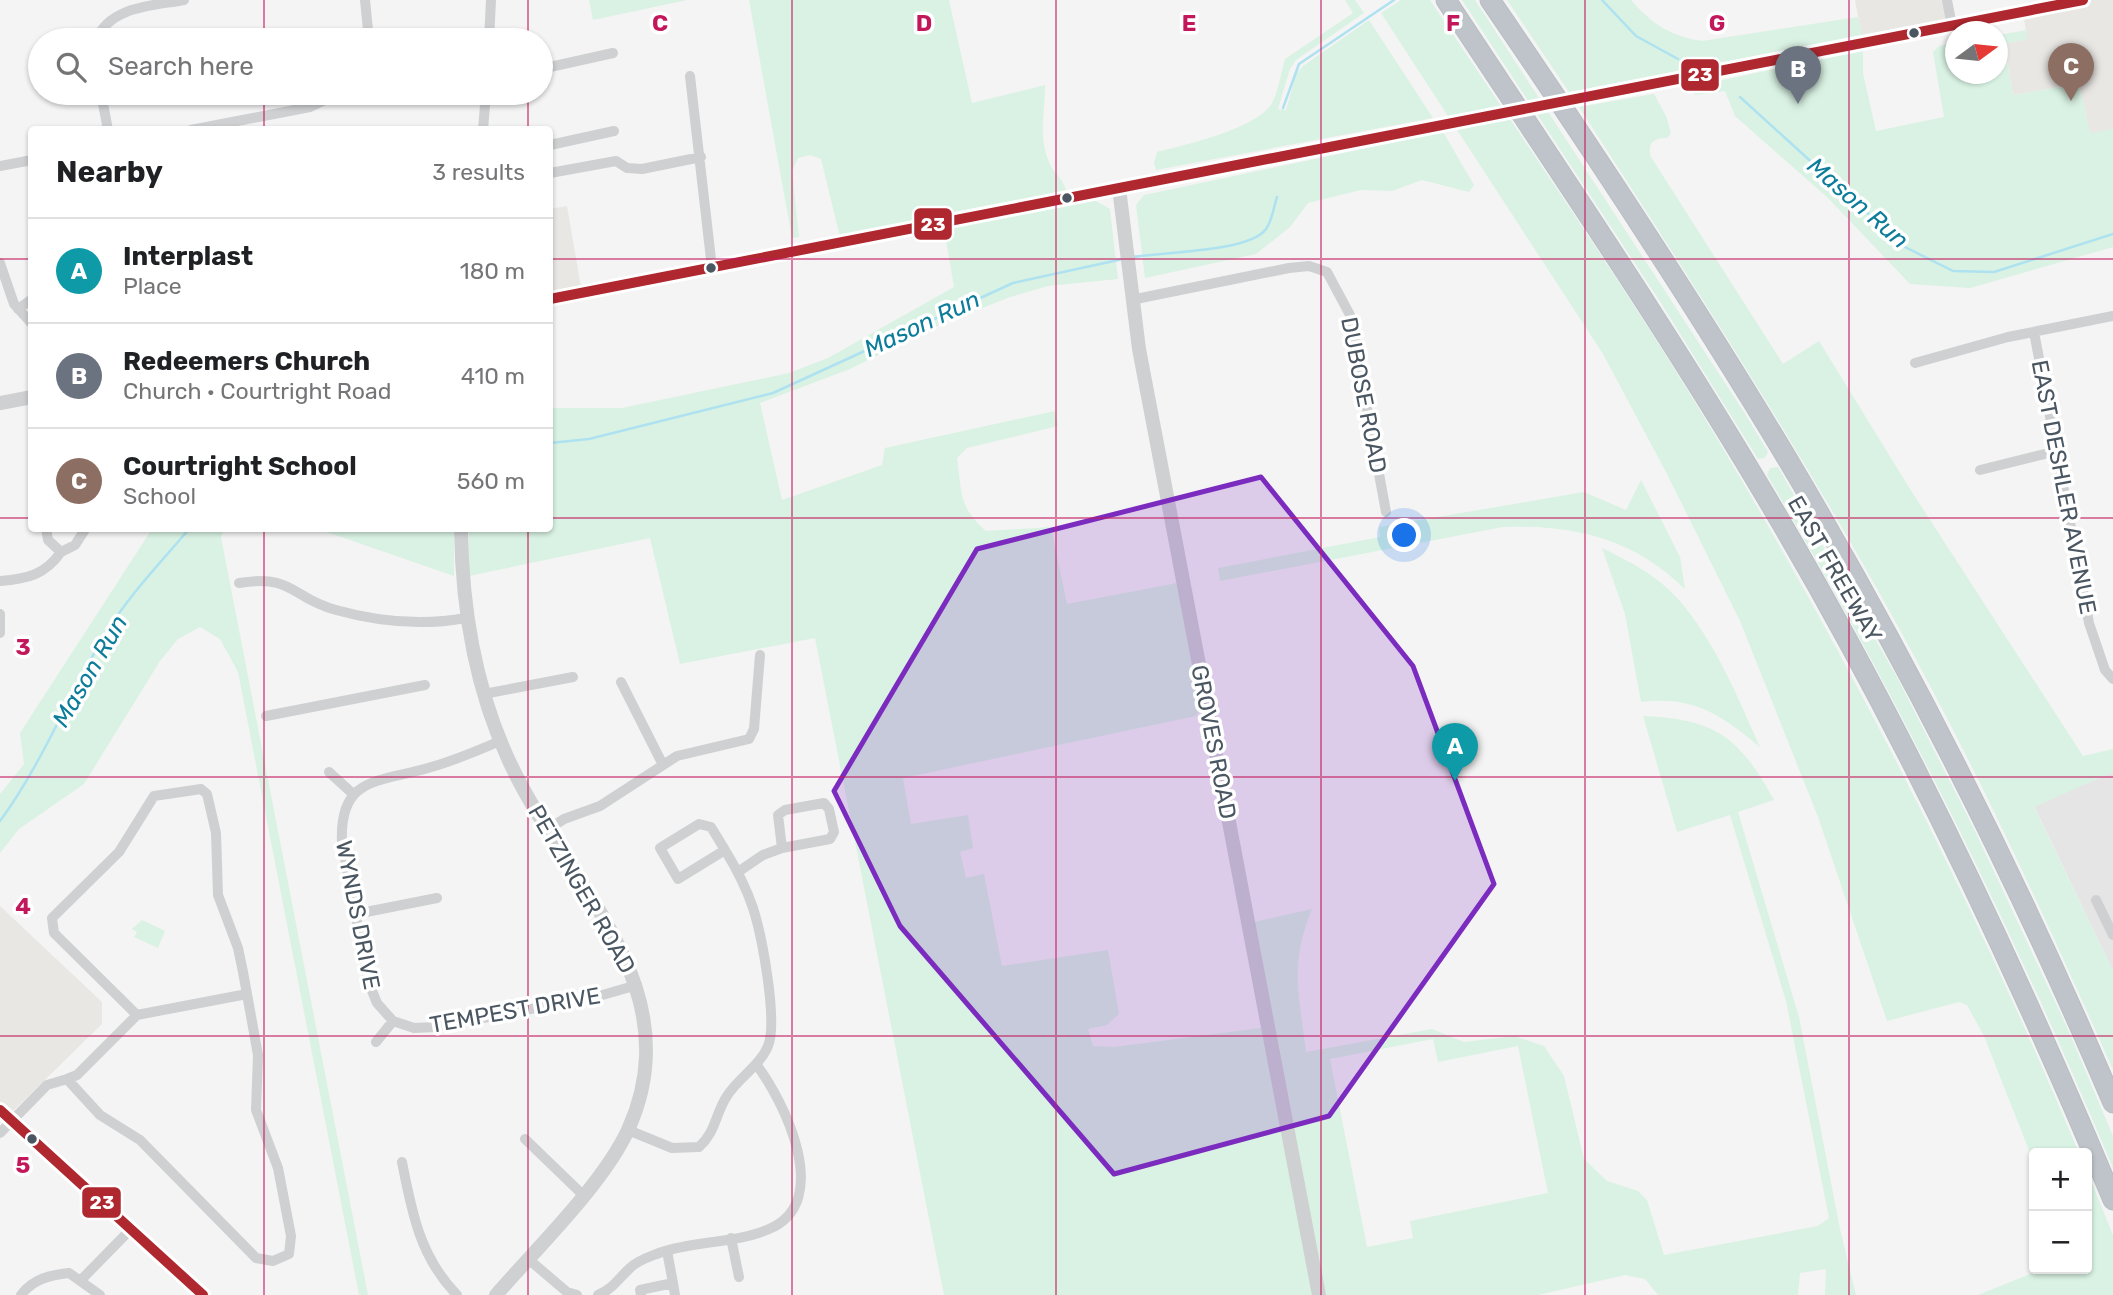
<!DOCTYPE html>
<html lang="en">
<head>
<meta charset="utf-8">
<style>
	body { margin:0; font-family:Rubik,sans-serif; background:#f6f6f6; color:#202124 }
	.controls { position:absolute; right:21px; bottom:21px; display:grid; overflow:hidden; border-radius:7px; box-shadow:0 2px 5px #0004 }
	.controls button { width:63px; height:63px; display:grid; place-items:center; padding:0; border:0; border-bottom:2px solid #e0e0e0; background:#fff; color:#202124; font:35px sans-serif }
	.compass { position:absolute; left:1945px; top:21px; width:63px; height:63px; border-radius:50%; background:#fff; box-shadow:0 2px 5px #0004; rotate:75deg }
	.you { position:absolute; left:1405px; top:536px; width:24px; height:24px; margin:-18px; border:5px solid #fff; border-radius:50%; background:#1a73e8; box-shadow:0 0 0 10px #1a73e833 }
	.badge { display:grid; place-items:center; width:46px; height:46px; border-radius:50%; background:#868d94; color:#fff; font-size:23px; font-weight:700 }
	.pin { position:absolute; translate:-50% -58px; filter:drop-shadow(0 2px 4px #0008) }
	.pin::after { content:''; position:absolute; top:37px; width:24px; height:21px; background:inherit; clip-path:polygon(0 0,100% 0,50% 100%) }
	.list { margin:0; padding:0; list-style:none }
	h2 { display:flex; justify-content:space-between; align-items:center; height:91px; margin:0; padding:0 28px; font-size:30px }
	h2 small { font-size:23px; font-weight:400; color:#757577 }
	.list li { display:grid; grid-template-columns:46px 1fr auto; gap:21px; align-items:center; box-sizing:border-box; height:105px; padding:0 28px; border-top:2px solid #e0e0e0 }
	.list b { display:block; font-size:26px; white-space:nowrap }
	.list p { margin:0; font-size:23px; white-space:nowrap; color:#757577 }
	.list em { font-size:23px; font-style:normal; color:#757577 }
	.icon { flex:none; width:38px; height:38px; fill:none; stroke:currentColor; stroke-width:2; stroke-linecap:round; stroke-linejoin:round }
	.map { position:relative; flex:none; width:2113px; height:1295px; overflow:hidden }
	.search { position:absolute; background:#fff; box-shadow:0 2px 5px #0004; left:28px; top:28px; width:525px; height:77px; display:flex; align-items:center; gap:18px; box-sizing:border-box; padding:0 24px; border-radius:38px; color:#757577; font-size:26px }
	.panel { position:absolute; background:#fff; box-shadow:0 2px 5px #0004; left:28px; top:126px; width:525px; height:406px; border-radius:7px }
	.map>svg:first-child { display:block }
</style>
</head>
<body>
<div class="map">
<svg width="2113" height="1295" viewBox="0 0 2113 1295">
	<rect width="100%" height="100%" fill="#f4f4f4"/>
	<!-- commercial -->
	<path fill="#e8e7e3" d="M 1855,0 L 1946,0 L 1951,25 L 1863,43 Z
		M 2088,0 L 2113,0 L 2113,129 L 2090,134 L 2079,84 L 2013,95 L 2004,44 L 2027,39 L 2023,12 Z
		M 567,206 L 581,287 L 550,292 L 550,209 Z
		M 0,906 L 102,1002 L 102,1024 L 8,1116 L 0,1108 Z"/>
	<!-- education -->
	<path fill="#e6e5e6" d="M 2113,772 L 2113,971 L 2034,806 Z"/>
	<!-- green -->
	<path fill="#d9f2e3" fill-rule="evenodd" d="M 589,0 L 687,0 L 593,20 Z
		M 749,0 L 949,0 L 972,103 L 1045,85 C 1045,112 1038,136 1049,162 C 1053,173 1063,178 1066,190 L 840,237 L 821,159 L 810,155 L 798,158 L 792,171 L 799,237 L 792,238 Z
		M 1345,0 L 1355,0 L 1364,13 L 1296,60 L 1290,69 L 1278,109 L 1286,110 L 1296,74 L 1303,66 L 1369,20 L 1433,118 L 1156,170 L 1154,163 L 1157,152 C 1185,145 1261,128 1273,101 C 1279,88 1281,72 1285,59 L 1353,13 Z
		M 1401,0 L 1430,0 C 1533,155 1641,308 1735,469 C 1865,690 1980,917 2079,1153 L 2034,1153 L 2034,1163 L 1984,1036 L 1967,1005 L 1959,1002 L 1887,1021 L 1818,817 L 1740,621 L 1667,474 L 1603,354 L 1381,13 Z
		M 1462,0 L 1475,0 L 1744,412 L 1768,452 L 1765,458 L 1758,459 L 1661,303 Z
		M 1507,0 L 1631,0 C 1652,24 1670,36 1702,41 L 1858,17 L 1862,35 L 1569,92 Z
		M 2027,30 L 2027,39 L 2004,44 L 2013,95 L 2079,84 L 2090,133 L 2113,129 L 2113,247 L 1970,288 L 1910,284 L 1828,198 L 1735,116 L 1725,91 L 1695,95 L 1691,87 L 1863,50 L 1863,73 L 1876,131 L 1944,117 L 1933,52 L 1939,46 L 1955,43 L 1955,74 L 1997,74 L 1998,35 Z
		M 1654,94 L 1666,116 L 1671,133 L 1667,138 C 1653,138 1647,143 1651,157 L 1783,364 L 1819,341 L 1910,489 L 2083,756 L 2113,749 L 2113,772 L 2034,807 L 2113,971 L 2113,1070 C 2046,918 1976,767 1895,621 C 1798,445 1688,276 1579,107 Z
		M 1443,132 L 1474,185 L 1469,192 L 1422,180 L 1392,191 L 1361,190 L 1308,203 L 1290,227 L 1256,254 L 1145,278 L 1136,205 L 1144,195 Z
		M 1094,200 L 1110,209 L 1118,279 L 1048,286 L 1010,297 L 937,326 L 850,369 L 760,403 L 782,500 L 882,465 L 885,448 L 1055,411 L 1058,426 L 967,448 L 957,458 C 962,492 958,507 986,531 L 1051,527 L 1067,604 L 1177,583 L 1201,708 L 1196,716 L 903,778 L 911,824 L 968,815 L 973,848 L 960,852 L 966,878 L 984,874 L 1002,966 L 1108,950 L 1119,1014 L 1107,1025 L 1088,1029 L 1093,1046 L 1114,1047 L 1261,1028 L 1313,1295 L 944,1295 L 815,638 L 680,664 L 650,538 L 469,576 L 469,529 L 550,528 L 550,408 L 622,408 L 789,373 L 828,358 L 954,287 L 944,228 Z
		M 1778,467 L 1899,681 L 1974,829 L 2066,1025 L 2113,1136 L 2113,1168 C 2013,929 1899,698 1767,475 L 1770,468 Z
		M 1641,480 L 1680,557 L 1685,589 C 1632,538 1575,525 1503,527 L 1220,581 L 1218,568 L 1380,537 L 1379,527 L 1584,492 L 1626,510 Z
		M 152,529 L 224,529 L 221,537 L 368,1295 L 359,1295 L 238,672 L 220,639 L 200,627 L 178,639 L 160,661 L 84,784 L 19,829 L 0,853 L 0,794 L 24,764 L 20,733 Z
		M 318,529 L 454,529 L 454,576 Z
		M 1602,548 C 1629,561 1658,576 1678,599 C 1715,641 1737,696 1760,747 C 1720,714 1694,696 1641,702 L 1625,614 Z
		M 1643,716 C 1716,719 1739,737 1774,800 L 1738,812 L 1799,1017 L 1840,1229 L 1856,1295 L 1825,1295 L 1826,1269 L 1800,1273 L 1798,1295 L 1658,1295 L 1645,1279 L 1625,1275 L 1538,1295 L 1326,1295 L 1254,922 L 1312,909 C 1289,965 1299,994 1306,1052 L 1432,1029 L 1464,1042 L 1514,1036 L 1544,1046 L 1564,1076 L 1584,1159 L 1607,1181 L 1638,1191 L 1647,1200 L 1664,1255 L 1818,1226 L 1829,1218 L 1786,1001 L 1730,815 L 1677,832 ZM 1433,1039 L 1438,1062 L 1518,1046 L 1548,1193 L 1410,1221 L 1413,1238 L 1367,1247 L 1330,1059 Z
		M 142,920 L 165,931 L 158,948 L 134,937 L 137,932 L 132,929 Z
		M 2087,1171 L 2113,1235 L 2113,1295 L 1978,1295 L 2043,1269 L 2087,1269 Z"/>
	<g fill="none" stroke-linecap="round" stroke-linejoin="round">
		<!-- stream -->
		<path stroke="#aee2f0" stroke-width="2.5" d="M 1602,0 L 1636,36 L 1678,59
			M 1740,97 L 1905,247 L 1953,271 L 1994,272 L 2113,234
			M 1283,108 L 1299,64 L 1394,0
			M 1133,257 C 1162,252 1250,252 1266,229 C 1272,221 1274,206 1277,197
			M 550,443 L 589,439 L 773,393 L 1013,283 L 1123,259
			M 0,821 C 43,763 68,695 106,633 C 129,595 161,562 190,528"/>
		<defs>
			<path id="motorway" d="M 1446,0 C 1560,173 1677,344 1782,524 C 1909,741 2016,968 2113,1200
				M 1490,0 C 1592,149 1692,300 1785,455 C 1909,663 2018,880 2113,1103"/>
		</defs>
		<!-- motorway casing -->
		<use href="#motorway" stroke="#b9bec3" stroke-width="21"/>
		<!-- minor -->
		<path stroke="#ced0d2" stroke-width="10" d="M 365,0 L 369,40
			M 1947,0 L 1952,26
			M 96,40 C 110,6 152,6 184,0
			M 489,40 L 491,0
			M 541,69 L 613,53
			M 690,76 L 712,268
			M 101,93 L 108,130
			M 191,130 L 310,107 L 340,93
			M 483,130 L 486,93
			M 550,145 L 614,131
			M 0,166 L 32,160
			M 550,173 L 616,161 L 627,168 L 642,169 L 701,157
			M 0,263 L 14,304 L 32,324
			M 1131,300 L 1289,268 L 1309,266 L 1327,272 L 1350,315 L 1386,512
			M 18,309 L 32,299
			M 2034,332 L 2089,623 L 2105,670 L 2113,679
			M 1915,363 L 2008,337 L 2113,316
			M 1980,470 L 2057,451
			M 46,528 L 48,540 L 61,552 L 75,545 L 86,528
			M 0,581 C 27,579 45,575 61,552
			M 239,583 C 294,574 291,598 336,610 C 379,622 422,626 466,618
			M 0,614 L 0,633
			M 621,682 L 662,763
			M 484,694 L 573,677
			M 266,716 L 425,685
			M 500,741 C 477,751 453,761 428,768 C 380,782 339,776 342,842 L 368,981 L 377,1003 L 393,1021 L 414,1028 L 436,1027 L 599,996 L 637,985
			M 329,772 L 353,794
			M 824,803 L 829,809 L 834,832 L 830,839 L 782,848 L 778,815 L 785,810 Z
			M 699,824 L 711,827 L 725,850 L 678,879 L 660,848 Z
			M 547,830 L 564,819 L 600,806 L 677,756 L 749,739 L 754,729 L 760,655
			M 738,872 L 763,855 L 782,848
			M 2096,900 L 2113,935
			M 356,914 L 437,898
			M 376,1042 L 393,1021
			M 67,1079 L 77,1075 L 137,1015 L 247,994
			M 628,1130 L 672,1148 L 699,1147 C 716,1132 715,1114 727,1096 C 738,1078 760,1066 768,1046 C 778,1021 762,936 753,908 C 746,887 736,868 725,850
			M 0,1133 L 47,1085 L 67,1079 L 100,1115 L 140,1140 L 256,1258 L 273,1261 L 289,1254 L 291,1236 L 278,1168 L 256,1110 L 258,1055 L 243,972 L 238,948 L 218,895 L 216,833 L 207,794 L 201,789 L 154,796 L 119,852 L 52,918 L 54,933 L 137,1015
			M 525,1139 L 582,1194
			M 402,1162 C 412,1213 420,1257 457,1295
			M 731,1238 L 739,1277
			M 667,1251 L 673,1283
			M 527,1258 L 567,1292 L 577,1295
			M 81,1280 L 130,1230
			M 21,1295 C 33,1279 50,1275 69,1273 L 100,1295
			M 598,1295 C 613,1289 619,1278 630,1268 C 638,1260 649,1257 659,1253 C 694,1240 735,1244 769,1229 C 834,1202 784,1101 756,1064
			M 641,1295 L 640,1290 L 673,1283 L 675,1295"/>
		<!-- tertiary -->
		<path stroke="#ced0d2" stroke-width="14" d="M 1599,94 L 2083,0
			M 1119,188 L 1139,349 L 1319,1295
			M 550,299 L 1406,132
			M 0,403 L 32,397
			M 461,528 C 462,611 475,690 511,765 C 567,884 693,987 628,1130 C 603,1184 536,1249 496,1295
			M 0,1110 L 203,1295"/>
		<!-- motorway -->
		<use href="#motorway" stroke="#bec4c9" stroke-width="19"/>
		<!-- tertiary-bridge -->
		<path stroke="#ced0d2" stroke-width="14" d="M 1406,132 L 1599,94"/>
		<defs>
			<path id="bus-1" d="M 550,299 L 2083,0
				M 0,1110 L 203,1295"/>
		</defs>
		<!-- bus-1 casing -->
		<use href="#bus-1" stroke="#fff" stroke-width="16"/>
		<!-- bus-1 -->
		<use href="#bus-1" stroke="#af272f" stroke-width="10"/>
	</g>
	<!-- marked area -->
	<path fill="#7b2cbf" fill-opacity="0.2" stroke="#7b2cbf" stroke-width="5" stroke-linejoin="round" d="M 1261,477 L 1413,666 L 1494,884 L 1329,1116 L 1114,1174 L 900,926 L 834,791 L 977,549 Z"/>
	<!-- grid -->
	<path fill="none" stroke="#c2185b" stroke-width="2" stroke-opacity="0.55" d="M 264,0 L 264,40M 528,0 L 528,40M 792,0 L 792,1295M 1056,0 L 1056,1295M 1321,0 L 1321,1295M 1585,0 L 1585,1295M 1849,0 L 1849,1295M 264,93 L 264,130M 528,93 L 528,130M 0,259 L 32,259M 550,259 L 2113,259M 0,518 L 32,518M 550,518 L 2113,518M 264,528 L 264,1295M 528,528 L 528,1295M 0,777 L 2113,777M 0,1036 L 2113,1036"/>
	<!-- markers -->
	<g fill="#4a5661" stroke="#fff" stroke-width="2.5">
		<circle cx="1914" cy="33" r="6"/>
		<circle cx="1067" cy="198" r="6"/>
		<circle cx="711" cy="268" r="6"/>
		<circle cx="32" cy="1139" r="6"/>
	</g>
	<g text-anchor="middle" stroke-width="7" stroke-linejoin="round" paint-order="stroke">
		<!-- street labels -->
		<g font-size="23" fill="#4a5661" stroke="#fff">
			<text transform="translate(1364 395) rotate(79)" y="8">DUBOSE ROAD</text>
			<text transform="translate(2064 487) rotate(79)" y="8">EAST DESHLER AVENUE</text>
			<text transform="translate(1835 569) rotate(60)" y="8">EAST FREEWAY</text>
			<text transform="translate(1214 742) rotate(79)" y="8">GROVES ROAD</text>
			<text transform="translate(582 889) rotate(60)" y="8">PETZINGER ROAD</text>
			<text transform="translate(358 915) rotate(79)" y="8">WYNDS DRIVE</text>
			<text transform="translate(515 1010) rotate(-10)" y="8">TEMPEST DRIVE</text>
		</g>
		<!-- water labels -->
		<g font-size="24" font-style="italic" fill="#0c7c9b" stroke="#fff">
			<text transform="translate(1858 203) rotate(41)" y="8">Mason Run</text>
			<text transform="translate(922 324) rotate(-25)" y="8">Mason Run</text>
			<text transform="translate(90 671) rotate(-60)" y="8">Mason Run</text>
		</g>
	</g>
	<g font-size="23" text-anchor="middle" font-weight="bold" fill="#c2185b" stroke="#fff" stroke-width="7" stroke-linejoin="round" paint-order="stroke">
		<text x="660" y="31">C</text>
		<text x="924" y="31">D</text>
		<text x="1189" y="31">E</text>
		<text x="1453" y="31">F</text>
		<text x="1717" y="31">G</text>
		<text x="23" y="655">3</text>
		<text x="23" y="914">4</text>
		<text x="23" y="1173">5</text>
	</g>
	<g stroke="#fff" stroke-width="2.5">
		<rect x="1680" y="58" width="40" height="34" rx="7" fill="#af272f"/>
		<rect x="913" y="207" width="40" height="34" rx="7" fill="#af272f"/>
		<rect x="81" y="1186" width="41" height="33" rx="7" fill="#af272f"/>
	</g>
	<g font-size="19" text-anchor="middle" font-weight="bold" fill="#fff">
		<text x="1700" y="81">23</text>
		<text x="933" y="231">23</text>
		<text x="102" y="1209">23</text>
	</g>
</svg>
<div class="controls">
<button>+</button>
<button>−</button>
</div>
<svg class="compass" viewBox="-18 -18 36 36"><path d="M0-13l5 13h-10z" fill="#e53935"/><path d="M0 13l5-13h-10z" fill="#757577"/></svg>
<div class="you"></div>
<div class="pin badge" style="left:1455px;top:781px;background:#0f9aa8">A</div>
<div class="pin badge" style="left:1798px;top:104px;background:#6b7280">B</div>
<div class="pin badge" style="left:2071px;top:101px;background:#8d6e63">C</div>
<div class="search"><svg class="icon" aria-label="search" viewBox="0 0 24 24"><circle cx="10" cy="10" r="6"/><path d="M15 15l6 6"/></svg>Search here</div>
<section class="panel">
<h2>Nearby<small>3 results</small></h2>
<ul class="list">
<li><span class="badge" style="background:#0f9aa8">A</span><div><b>Interplast</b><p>Place</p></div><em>180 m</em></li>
<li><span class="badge" style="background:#6b7280">B</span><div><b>Redeemers Church</b><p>Church · Courtright Road</p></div><em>410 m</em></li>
<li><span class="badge" style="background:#8d6e63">C</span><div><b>Courtright School</b><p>School</p></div><em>560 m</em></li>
</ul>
</section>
</div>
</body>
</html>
